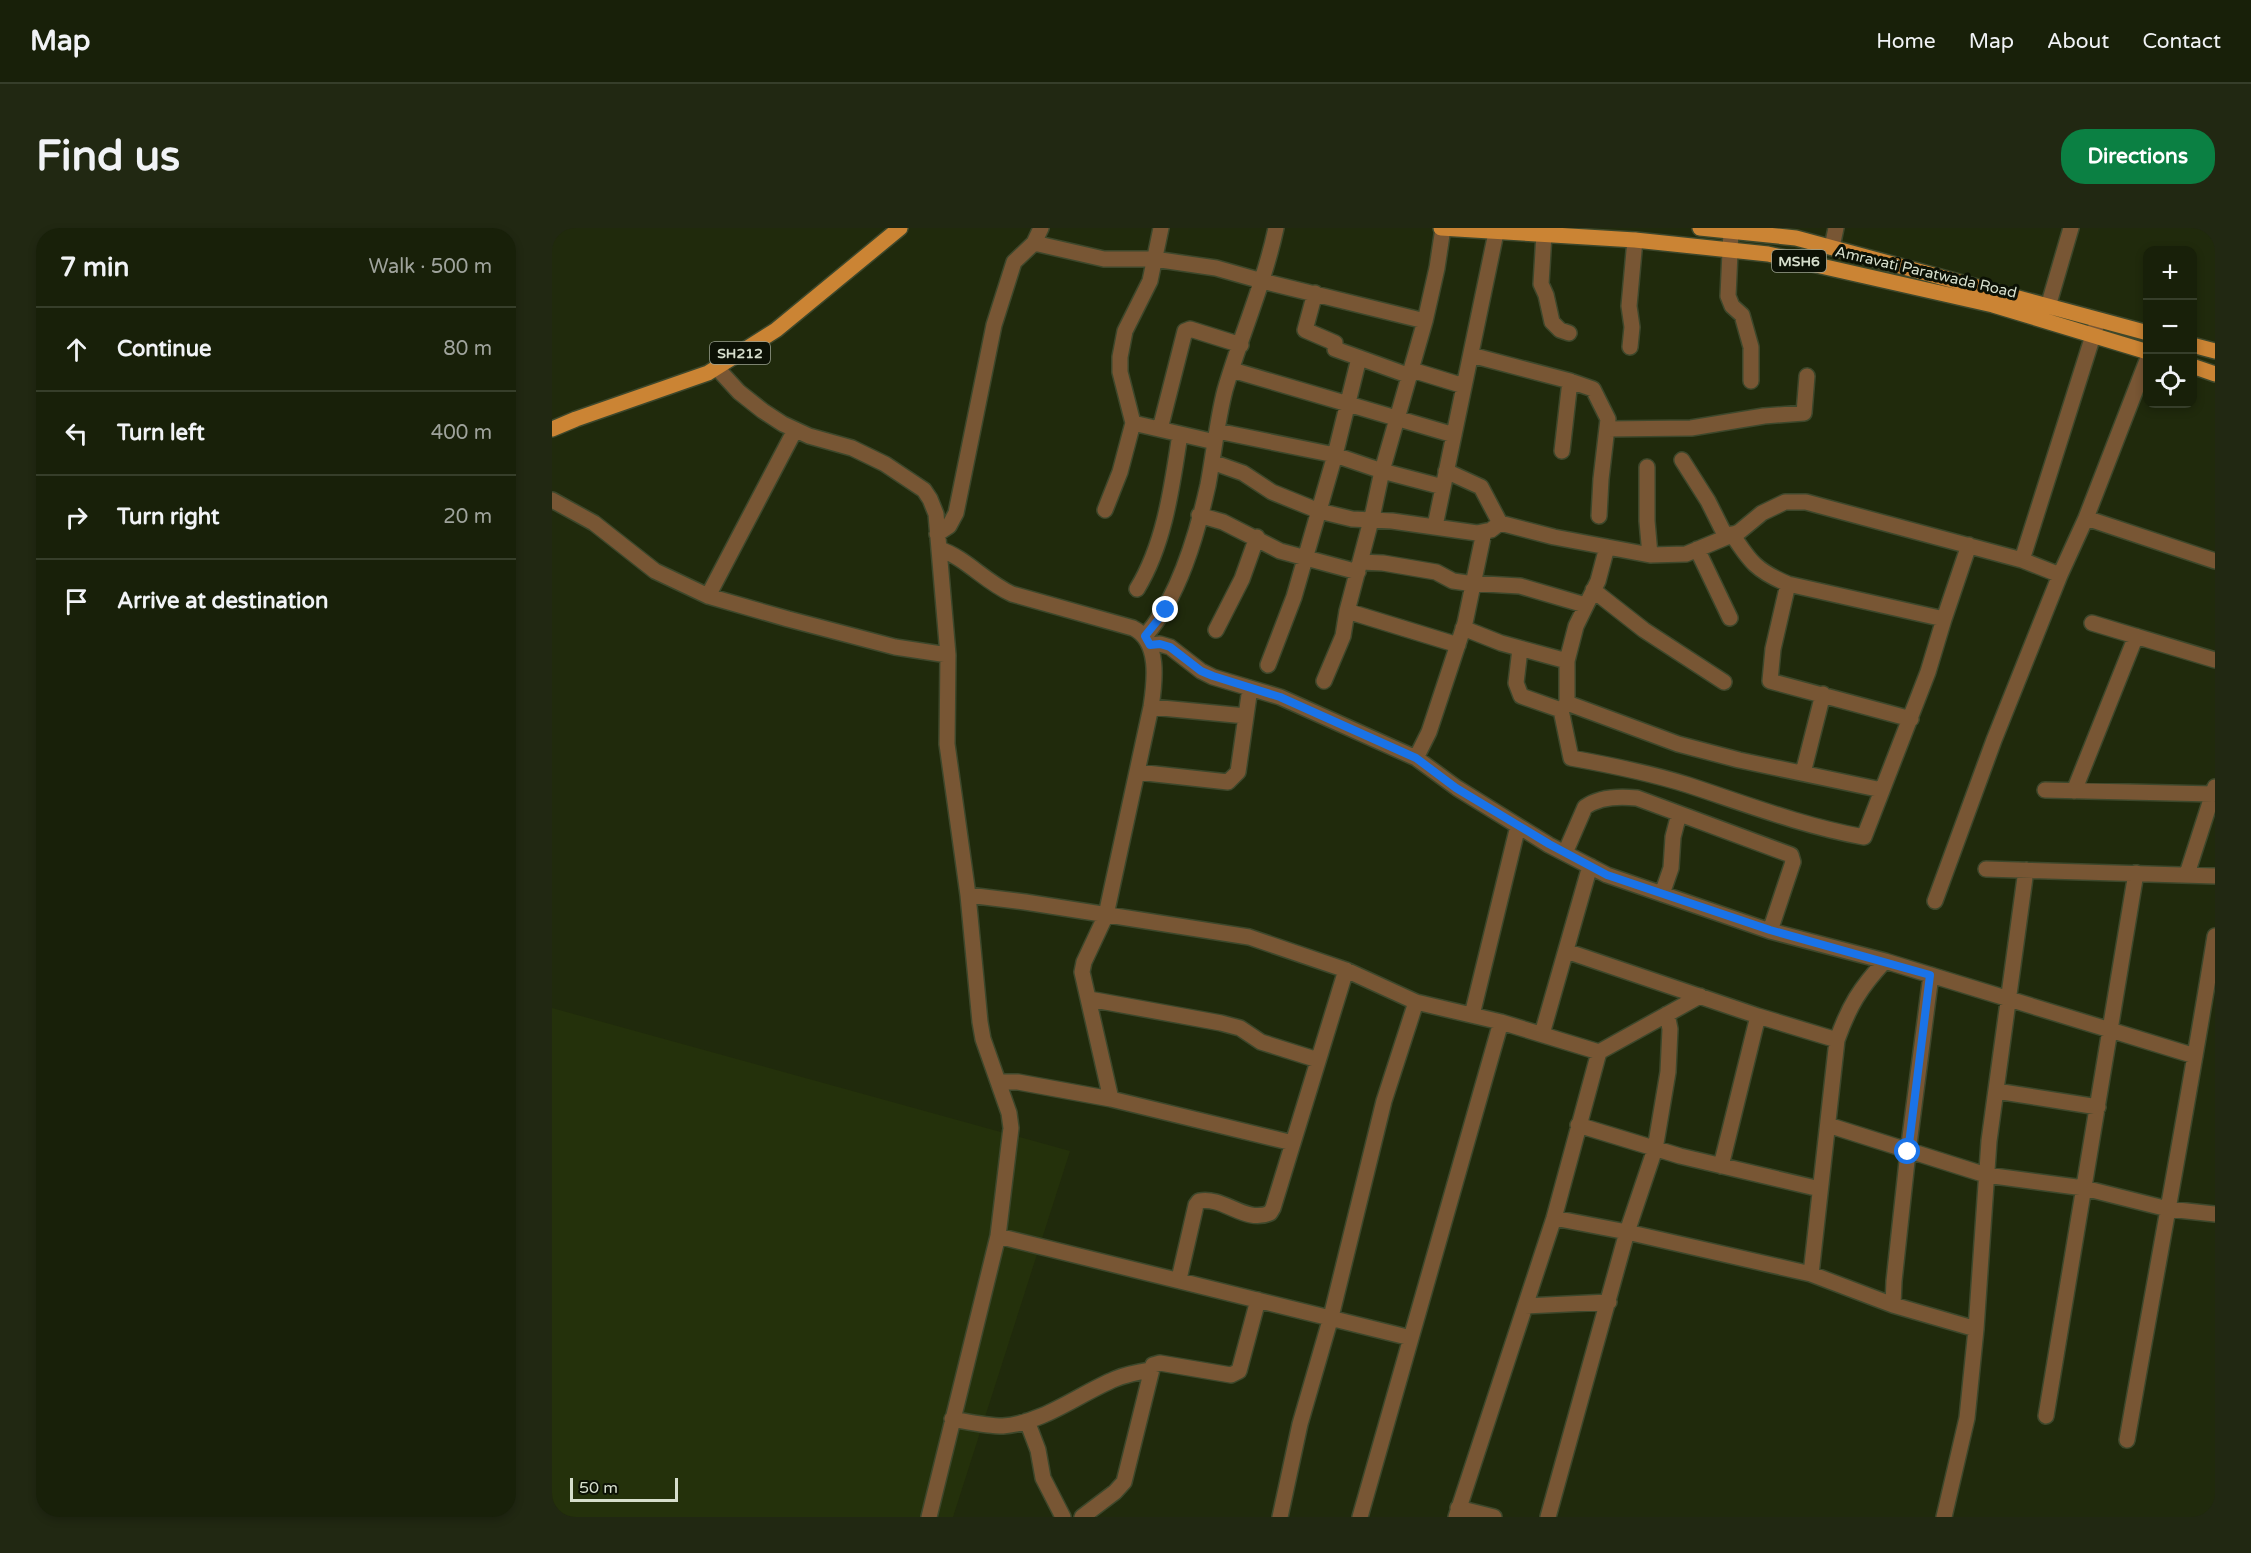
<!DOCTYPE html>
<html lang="en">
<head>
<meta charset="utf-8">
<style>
	body { margin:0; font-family:"Varela Round",sans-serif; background:#212812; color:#f1f3f6 }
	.controls { position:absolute; right:18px; top:18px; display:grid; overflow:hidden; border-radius:12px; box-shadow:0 3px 9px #0003 }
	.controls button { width:54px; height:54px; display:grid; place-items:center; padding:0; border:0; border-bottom:2px solid #363e2a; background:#182009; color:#f1f3f6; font:30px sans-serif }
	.scale { position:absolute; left:18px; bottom:15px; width:108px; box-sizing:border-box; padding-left:6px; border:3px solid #d6decc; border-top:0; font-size:16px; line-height:21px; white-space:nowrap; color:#d6decc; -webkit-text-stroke:4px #0c1105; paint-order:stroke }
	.stop { position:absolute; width:18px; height:18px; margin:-14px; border:4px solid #1a73e8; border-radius:50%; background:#fff }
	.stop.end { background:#1a73e8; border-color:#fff; box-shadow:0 2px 6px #0008 }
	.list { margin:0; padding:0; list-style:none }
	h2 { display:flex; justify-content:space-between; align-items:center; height:78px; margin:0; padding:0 24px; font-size:26px }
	h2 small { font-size:20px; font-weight:400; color:#9fa39c }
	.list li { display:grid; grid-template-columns:39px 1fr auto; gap:18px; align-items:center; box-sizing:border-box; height:84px; padding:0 24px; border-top:2px solid #363e2a }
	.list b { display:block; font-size:22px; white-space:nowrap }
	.list em { font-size:20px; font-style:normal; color:#9fa39c }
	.icon { flex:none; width:33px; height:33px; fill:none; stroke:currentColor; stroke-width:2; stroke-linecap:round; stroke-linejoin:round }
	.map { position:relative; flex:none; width:1663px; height:1289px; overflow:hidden; border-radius:24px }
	header { display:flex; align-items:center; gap:36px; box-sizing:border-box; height:84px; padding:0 30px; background:#182009; border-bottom:2px solid #363e2a }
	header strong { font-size:28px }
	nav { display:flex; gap:33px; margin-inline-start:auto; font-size:21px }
	.intro { display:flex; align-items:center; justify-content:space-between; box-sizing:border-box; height:144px; padding:0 36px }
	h1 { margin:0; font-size:42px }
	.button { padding:15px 27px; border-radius:24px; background:#0b8043; color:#fff; font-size:21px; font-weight:700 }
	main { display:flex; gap:36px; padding:0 36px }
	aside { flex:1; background:#182009; border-radius:24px; box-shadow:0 3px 9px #0003 }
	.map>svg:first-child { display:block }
</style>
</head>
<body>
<header>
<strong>Map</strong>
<nav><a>Home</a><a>Map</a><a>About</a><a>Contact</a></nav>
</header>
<div class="intro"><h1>Find us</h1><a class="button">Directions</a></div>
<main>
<aside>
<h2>7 min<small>Walk · 500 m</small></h2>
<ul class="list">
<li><svg class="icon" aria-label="ahead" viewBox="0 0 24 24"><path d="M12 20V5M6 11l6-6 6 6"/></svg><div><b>Continue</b></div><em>80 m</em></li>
<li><svg class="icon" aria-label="left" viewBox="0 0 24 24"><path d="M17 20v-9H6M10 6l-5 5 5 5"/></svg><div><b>Turn left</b></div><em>400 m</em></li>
<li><svg class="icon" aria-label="right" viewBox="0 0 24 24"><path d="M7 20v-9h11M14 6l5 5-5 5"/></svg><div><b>Turn right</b></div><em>20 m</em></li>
<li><svg class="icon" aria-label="arrive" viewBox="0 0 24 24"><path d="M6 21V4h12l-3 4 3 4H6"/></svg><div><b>Arrive at destination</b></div></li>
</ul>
</aside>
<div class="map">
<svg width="1663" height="1289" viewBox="0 0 1663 1289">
	<rect width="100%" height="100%" fill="#202a0c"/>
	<!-- built -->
	<path fill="#24310b" d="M 0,780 L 518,923 L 401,1289 L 0,1289 Z"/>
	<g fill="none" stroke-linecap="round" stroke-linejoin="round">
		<defs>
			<path id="minor" d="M 1179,2 L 1176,68 L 1180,78 L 1190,87 L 1199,119 L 1199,153
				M 992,6 L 989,56 L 994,67 L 1000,94 L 1008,102 L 1017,105
				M 482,15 L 489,0
				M 1280,19 L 1284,0
				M 763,65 L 753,102 L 783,115 L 783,121 L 858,148
				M 1493,89 L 1519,0
				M 1078,119 L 1080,99 L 1077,78 L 1083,12
				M 919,127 L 1018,153 L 1041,161 L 1056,191 L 1049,251 L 1047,288
				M 165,140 L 187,164 L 211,183 L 231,196 L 257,208 L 300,220 L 333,236 L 372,262 L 378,271 L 384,286 L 396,427 L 395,516 L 416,667 L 428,794 L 431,811 L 457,885 L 459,900 L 446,1008 L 377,1289
				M 680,142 L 902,207
				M 860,142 L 912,158
				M 581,195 L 663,214
				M 608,201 L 633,103 L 638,101 L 689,117
				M 1055,201 L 1139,200 L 1212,188 L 1252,185 L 1255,148
				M 665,203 L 783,227 L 830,243 L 891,259
				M 1010,223 L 1018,153
				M 1130,232 L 1156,273 L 1174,309
				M 660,234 L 691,245 L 720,264 L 767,283 L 800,291 L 840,293 L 925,305 L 939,302 L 948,295
				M 1095,239 L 1095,293 L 1098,327
				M 894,243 L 929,259 L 948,295 L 1002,309 L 1098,327 L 1134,326 L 1187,304 L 1210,285 L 1233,274 L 1254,274 L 1470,332 L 1508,347
				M 0,272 L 42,295 L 103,343 L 156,368 L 236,391 L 343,419 L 396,427
				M 553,282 L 568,244 L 581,195 L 568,144 L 568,129 L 573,103 L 598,53 L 609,0
				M 647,287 L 671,294 L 728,323 L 806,344
				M 1534,290 L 1663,333
				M 883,298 L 945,0
				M 385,306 L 397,298 L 404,285 L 442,97 L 462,34 L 482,15 L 552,31 L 602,31 L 664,40 L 710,53 L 873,93
				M 1180,306 C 1198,334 1205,343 1236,356 L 1392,391
				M 1055,319 L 1046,353 L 1024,398 L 1017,425 L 1015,433 L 1015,475 L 1009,482 L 1019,530 C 1058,537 1098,545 1136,557 C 1194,576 1251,598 1312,609 L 1376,444 L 1392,391 L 1417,317
				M 387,321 C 413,329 433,354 460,366 L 581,400 C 608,413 603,453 599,479 L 554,687 L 532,734 L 530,744 L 559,871
				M 1145,321 L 1178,390
				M 1470,332 L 1545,95
				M 809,334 L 831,335 L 884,344 L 901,353 L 915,355 L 968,358 L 1033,377
				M 1236,356 L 1221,421 L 1218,453 L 1359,491
				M 585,361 C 613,315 620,258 628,206
				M 1041,362 L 1092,402 L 1172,454
				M 156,368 L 243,202
				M 795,383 L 906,417
				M 1540,395 L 1663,432
				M 911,400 L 949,415 L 1015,433
				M 664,402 L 690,351 L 705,309
				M 593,408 C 627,370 645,306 656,257 C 662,225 665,193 673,162 C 689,107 712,56 724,0
				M 598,417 L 608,416 L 618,419 L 649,443 L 661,449 L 728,469 L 864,530 L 905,560 L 997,617 L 1055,647 L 1218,703 L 1333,733 L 1643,828
				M 968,421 L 964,455 L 969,468 L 1009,482
				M 716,437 L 742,369 L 783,227 L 807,130
				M 772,453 L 791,408 L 795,383 L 821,285 L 830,243 L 873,93 L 885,40 L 891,0
				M 1015,475 L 1126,516 L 1187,532 L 1330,562
				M 599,479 L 694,488
				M 864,530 L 877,504 L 913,395 L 932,304
				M 585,544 L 676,554 L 686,544 L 698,460
				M 1251,545 L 1271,466
				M 1493,562 L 1661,566
				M 1522,563 L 1584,408
				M 1013,625 L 1033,579 C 1047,569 1067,568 1085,570 L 1239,627 L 1241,634 L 1218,703
				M 1434,641 L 1663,648
				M 1635,646 L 1663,559
				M 1110,666 L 1119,640 L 1121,609 L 1127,586
				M 416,667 L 473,674 L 697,709 L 794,742 L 864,774 L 949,794 L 1047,824 L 1002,990 L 904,1289
				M 1383,673 L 1442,512 L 1508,347 L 1534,290 L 1596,130
				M 1014,723 L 1206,788 L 1285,812
				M 537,771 L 669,795 L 688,800 L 709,814 L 766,832
				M 920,787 L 966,598
				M 990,806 L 1038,638
				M 1047,824 L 1148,768
				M 446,854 L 466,854 L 559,871 L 741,915
				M 1444,863 L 1546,879
				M 1026,897 L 1128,928 L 1268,961
				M 1276,897 L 1434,947 L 1532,960 L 1616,981 L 1663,986
				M 1169,938 L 1206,788
				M 1002,990 L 1075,1004 L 1259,1046 L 1341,1077 L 1424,1101
				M 446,1008 L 859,1110
				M 1259,1046 L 1285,812 C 1297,778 1308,760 1333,733
				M 627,1051 L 644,977 L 647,973 C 672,968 693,996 718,985 L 721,980 L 794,742
				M 1341,1077 L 1342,1053 L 1356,924 L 1379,747
				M 973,1078 L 1057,1074
				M 1494,1188 L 1584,645
				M 400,1191 C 417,1194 434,1198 451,1198 C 491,1195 527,1166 563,1151 C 575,1146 586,1144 599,1142
				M 475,1193 L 486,1222 L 491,1250 L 511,1289
				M 1575,1212 C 1604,1044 1636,877 1663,708
				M 906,1280 L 942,1289
				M 530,1289 L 563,1264 L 572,1254 L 601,1137 L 608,1135 L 679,1147 L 687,1143 L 706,1072
				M 728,1289 L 748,1196 L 779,1089 L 832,873 L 864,774
				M 808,1289 L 949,794
				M 996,1289 L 1075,1004 L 1103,921 L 1116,844 L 1118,801 L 1115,786
				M 1392,1289 L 1415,1190 L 1424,1101 L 1437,913 L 1474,642"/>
			<path id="primary" d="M 889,0 L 1083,12 L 1216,26 L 1441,77 L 1596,124
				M 1148,0 L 1244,10 L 1596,105
				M 1640,117 L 1663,123
				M 1640,138 L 1663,146
				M 0,201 L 24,191 L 156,145 L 224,102 L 348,0"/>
		</defs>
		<!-- minor casing -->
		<use href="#minor" stroke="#3d472b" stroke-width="18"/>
		<!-- primary casing -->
		<use href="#primary" stroke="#3d472b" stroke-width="18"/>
		<!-- minor -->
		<use href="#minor" stroke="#785634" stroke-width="15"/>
		<!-- primary -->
		<use href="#primary" stroke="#cb8434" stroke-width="15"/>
	</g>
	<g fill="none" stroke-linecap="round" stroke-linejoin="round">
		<!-- route -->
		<path stroke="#1a73e8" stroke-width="8" d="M 614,382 L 593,408 L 598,417 L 608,416 L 618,419 L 649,443 L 661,448 L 728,469 L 864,530 L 904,560 L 997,616 L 1055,647 L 1218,702 L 1378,747 L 1356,924"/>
	</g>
	<g text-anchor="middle" stroke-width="6" stroke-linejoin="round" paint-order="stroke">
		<!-- shield labels -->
		<g fill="#0c1105" stroke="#99a090" stroke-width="1.5">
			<rect x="1220" y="22" width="54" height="22" rx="4.5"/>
			<rect x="158" y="114" width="60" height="22" rx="4.5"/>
		</g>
		<g font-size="14" font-weight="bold" fill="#d6decc">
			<text x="1247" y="38">MSH6</text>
			<text x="188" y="130">SH212</text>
		</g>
		<!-- street labels -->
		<g font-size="15" fill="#d6decc" stroke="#0c1105">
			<text transform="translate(1374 44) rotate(13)" y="5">Amravati Paratwada Road</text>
		</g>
	</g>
</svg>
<div class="controls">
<button>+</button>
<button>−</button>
<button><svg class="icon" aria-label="locate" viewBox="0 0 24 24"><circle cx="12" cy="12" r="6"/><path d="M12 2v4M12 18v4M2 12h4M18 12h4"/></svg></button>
</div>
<div class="scale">50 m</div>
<div class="stop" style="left:1356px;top:924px"></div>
<div class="stop end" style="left:614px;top:382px"></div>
</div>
</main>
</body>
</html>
